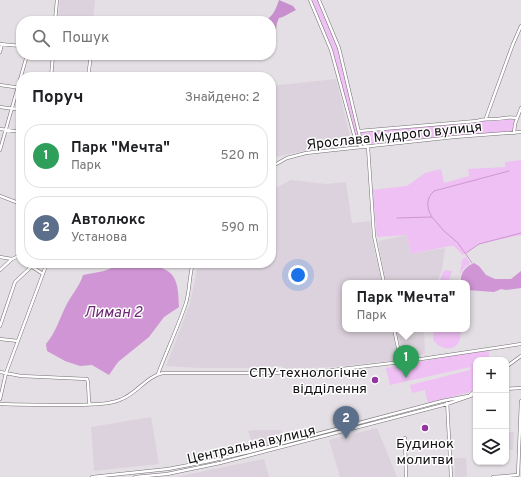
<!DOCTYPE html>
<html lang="uk">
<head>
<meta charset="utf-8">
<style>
	body { margin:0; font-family:Overpass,sans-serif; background:#f2f2f2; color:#202124 }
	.controls { position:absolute; right:12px; bottom:12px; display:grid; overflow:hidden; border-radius:8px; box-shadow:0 1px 3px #0004 }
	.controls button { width:36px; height:36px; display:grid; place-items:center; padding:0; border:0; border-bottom:1px solid #e0e0e0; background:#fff; color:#202124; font:20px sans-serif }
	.you { position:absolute; left:298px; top:275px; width:14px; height:14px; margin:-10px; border:3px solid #fff; border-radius:50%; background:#1a73e8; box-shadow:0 0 0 6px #1a73e833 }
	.badge { display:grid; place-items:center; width:26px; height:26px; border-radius:50%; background:#93359e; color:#fff; font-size:13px; font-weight:700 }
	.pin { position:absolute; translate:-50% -33px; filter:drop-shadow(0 1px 2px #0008) }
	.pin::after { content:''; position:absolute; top:21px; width:14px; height:12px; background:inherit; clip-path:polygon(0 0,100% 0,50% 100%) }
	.popup { position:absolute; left:342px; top:280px; width:128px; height:52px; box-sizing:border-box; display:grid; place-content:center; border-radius:8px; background:#fff; filter:drop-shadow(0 1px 3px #0005); font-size:13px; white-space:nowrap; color:#757577 }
	.popup b { font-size:15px; color:#202124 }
	.popup::after { content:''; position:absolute; left:50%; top:100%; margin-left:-8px; border:8px solid transparent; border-top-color:#fff }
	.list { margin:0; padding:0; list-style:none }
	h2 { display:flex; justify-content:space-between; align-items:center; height:52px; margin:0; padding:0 16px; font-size:17px }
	h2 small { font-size:13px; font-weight:400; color:#757577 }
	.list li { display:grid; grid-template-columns:26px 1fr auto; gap:12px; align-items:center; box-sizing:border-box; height:64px; margin:0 8px 8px; padding:0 8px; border:1px solid #e0e0e0; border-radius:16px }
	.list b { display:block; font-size:15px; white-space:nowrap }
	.list p { margin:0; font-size:13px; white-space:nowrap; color:#757577 }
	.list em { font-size:13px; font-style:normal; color:#757577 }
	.icon { flex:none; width:22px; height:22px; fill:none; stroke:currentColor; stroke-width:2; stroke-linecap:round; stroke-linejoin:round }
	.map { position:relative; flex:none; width:521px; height:477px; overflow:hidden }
	.search { position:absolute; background:#fff; box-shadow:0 1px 3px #0004; left:16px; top:16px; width:260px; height:44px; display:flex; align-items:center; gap:10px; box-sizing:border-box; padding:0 14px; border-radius:16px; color:#757577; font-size:15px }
	.panel { position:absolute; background:#fff; box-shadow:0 1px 3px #0004; left:16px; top:72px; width:260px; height:196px; border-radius:16px }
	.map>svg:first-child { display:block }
</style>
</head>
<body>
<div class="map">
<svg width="521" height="477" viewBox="0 0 521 477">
	<rect width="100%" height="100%" fill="#e4dfe4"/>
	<!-- built -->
	<path fill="#dcd2dd" d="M 60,0 L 95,0 L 93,21 L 58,21 Z
		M 336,79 L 352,144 L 308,150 L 271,158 L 271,86 Z
		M 291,180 L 326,184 L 346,182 L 352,223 L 370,221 L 372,239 L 382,283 L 345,283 L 345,329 L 392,329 L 398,360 L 334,367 L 283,369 L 282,366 L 248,368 L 199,368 L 166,366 L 189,306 L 195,281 L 198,263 L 271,263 L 271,190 Z
		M 407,235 L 411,254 L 445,248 L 442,269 L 437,283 L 386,283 L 378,241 Z
		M 396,329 L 424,329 L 425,354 L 404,358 Z
		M 151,417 L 159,464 L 94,471 L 91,427 Z
		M 377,428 L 397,477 L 340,477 L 329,440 Z
		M 254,430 L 282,430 L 284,441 L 254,448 L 248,431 Z
		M 506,432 L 514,432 L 513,450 L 506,450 Z
		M 454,458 L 466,458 L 467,477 L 455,477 Z
		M 264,459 L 269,477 L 175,477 Z"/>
	<!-- green -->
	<path fill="#efc0f3" d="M 312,0 L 318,0 L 338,48 L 360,142 L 359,144 L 357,143 L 332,50 Z
		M 487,119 C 496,123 507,118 517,119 L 513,131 L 510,132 L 450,136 L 375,145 C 365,145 363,141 360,132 L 477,122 Z
		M 521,160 L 521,235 L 479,244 L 463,255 L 454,246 L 450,246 L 411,254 L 407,235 L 377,237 L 372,190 L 407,186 L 425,173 L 441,169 L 444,183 L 469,176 L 468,169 L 505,167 L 505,162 Z
		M 466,257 L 470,264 L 465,267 L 460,274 L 462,260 Z
		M 446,270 L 452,271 L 448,283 L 439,283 L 443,272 Z
		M 434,329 L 461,329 C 460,333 461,339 459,342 C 452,353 439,348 433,340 Z
		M 488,349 L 490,360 L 476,360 L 476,388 L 470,392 L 428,403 L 425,390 L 412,393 L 410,385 L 470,370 L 470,367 L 390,385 L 386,368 Z"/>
	<!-- forest -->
	<path fill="#c88fce" d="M 279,0 L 293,6 L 296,10 C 289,13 285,17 279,18 L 277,23 L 275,35 L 271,36 L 271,21 L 264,21 C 273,17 276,9 279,0 Z"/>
	<!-- water -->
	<path fill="#cf95d4" d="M 125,263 C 134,263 135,266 142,267 C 148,268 153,266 158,267 C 179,272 178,289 179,307 L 164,317 L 149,337 L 118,362 L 109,375 L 92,365 L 80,366 L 65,361 L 47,351 L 46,344 C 57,331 60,316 68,302 C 73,293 80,285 83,275 L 104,271 Z
		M 474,263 L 479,266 L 486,275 L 495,279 L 511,279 L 521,271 L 521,288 L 506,290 L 501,289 L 494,292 L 467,290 L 467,283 L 461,283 C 460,273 465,267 474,263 Z"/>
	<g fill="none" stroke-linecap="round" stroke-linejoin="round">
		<!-- stream -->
		<path stroke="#cf95d4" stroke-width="1" d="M 432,217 C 426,208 426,198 434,191 L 509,171
			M 397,218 L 432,217 L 443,230 L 458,243 L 472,263
			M 466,253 L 479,244 L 521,233"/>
		<defs>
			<path id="minor" d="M 310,0 L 331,50 L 356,142 L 362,147
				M 319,0 L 339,48 L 361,141 L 367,147
				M 55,21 L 57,0
				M 0,44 L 21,46
				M 0,52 L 2,44
				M 51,77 L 53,55
				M 88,77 L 91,55
				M 0,85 L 21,88
				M 0,107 L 21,110
				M 486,118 L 513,44 L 521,26
				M 0,129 L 21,132
				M 359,131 L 477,121 C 485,118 487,120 494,119 C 502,119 509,116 517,118
				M 514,133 L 515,124 L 521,108
				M 368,147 L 374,236 L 384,283
				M 0,150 L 27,55
				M 271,167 L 287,158 L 306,153 L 454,137 L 521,132
				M 0,196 L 21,204
				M 0,257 L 12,259 L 21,255
				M 26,263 L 43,274
				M 0,270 L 12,259
				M 0,326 L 15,282 L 31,267
				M 394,329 L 401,362
				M 0,339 L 18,341
				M 506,367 L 521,356
				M 0,372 L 21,376 L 87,379 L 88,382 L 89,402 L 90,404
				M 158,374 C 167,350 178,327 186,303 C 190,290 189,276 193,263
				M 506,389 L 521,388
				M 470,395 L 476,390
				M 0,399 L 6,373 L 47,263
				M 447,400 L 451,477
				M 0,404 C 27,405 53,405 80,405 C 93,404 110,405 122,399 C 137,393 147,376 163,373 L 308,373 L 401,362 L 521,344
				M 405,438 L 406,477
				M 92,477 L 168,469 L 205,462 L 249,452 L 442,401 L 468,396
				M 135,477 L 167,474 L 220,463 L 447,404 L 476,394
				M 493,477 L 518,475 L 521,401"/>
		</defs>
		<!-- minor casing -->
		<use href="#minor" stroke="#736f73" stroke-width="3.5"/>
		<!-- minor -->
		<use href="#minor" stroke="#fff" stroke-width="2.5"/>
	</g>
	<!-- markers -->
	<g fill="#93359e" stroke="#fff" stroke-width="1.5">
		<circle cx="375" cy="380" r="4"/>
		<circle cx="425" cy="428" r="4"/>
	</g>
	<g text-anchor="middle" stroke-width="3" stroke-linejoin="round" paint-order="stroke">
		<!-- street labels -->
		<g font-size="14" fill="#131113" stroke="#fff">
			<text transform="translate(394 135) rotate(-6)" y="5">Ярослава Мудрого вулиця</text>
			<text transform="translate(251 444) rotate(-13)" y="5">Центральна вулиця</text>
		</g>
		<!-- poi labels -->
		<g font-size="14" fill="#131113" stroke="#fff" text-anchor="end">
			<text x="367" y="377">СПУ технологічне<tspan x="367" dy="16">відділення</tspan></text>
			<text x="425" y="448" text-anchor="middle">Будинок<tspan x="425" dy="16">молитви</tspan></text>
		</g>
		<!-- water labels -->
		<g font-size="15" font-style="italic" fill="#6c2874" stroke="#fff">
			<text x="113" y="317">Лиман 2</text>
		</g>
	</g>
</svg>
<div class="controls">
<button>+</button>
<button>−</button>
<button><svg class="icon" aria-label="layers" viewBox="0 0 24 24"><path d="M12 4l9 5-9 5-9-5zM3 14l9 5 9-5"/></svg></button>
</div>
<div class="you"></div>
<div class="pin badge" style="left:406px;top:378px;background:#2e9e5b">1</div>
<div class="popup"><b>Парк &quot;Мечта&quot;</b>Парк</div>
<div class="pin badge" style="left:346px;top:439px;background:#5c6f8a">2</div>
<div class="search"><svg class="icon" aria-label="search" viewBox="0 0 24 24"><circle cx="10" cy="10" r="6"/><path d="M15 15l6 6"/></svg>Пошук</div>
<section class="panel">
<h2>Поруч<small>Знайдено: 2</small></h2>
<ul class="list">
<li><span class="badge" style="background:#2e9e5b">1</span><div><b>Парк &quot;Мечта&quot;</b><p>Парк</p></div><em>520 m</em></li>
<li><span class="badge" style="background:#5c6f8a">2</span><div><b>Автолюкс</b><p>Установа</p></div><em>590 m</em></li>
</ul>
</section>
</div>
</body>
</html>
